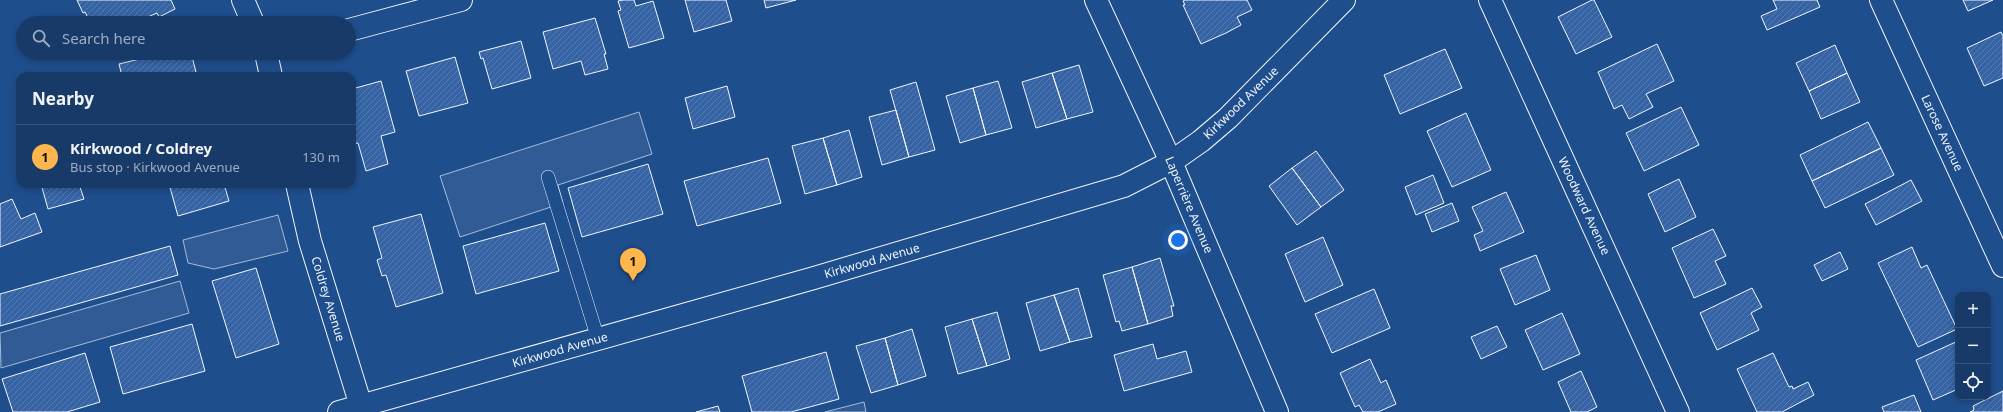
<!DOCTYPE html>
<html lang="en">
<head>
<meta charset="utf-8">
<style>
	body { margin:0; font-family:"Noto Sans",sans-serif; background:#20416f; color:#f1f3f6 }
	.controls { position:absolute; right:12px; bottom:12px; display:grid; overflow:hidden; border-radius:8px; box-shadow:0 2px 6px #0003 }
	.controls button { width:36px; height:36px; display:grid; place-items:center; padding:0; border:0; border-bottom:1px solid #36547d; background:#173a69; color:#f1f3f6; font:20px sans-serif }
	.you { position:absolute; left:1178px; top:240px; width:14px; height:14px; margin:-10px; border:3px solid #fff; border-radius:50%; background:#1a73e8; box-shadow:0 0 0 6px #1a73e833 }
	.badge { display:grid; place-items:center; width:26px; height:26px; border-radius:50%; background:#ffb74d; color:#111; font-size:13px; font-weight:700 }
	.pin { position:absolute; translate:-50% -33px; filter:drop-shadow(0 1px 2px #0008) }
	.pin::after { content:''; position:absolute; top:21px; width:14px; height:12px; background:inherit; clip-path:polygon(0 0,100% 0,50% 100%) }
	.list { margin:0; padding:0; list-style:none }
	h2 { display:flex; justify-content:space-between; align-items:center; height:52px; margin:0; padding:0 16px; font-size:17px }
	h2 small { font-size:13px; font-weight:400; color:#9eadc0 }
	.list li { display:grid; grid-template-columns:26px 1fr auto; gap:12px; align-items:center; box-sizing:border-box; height:64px; padding:0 16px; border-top:1px solid #36547d }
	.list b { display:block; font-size:15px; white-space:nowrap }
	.list p { margin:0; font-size:13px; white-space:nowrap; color:#9eadc0 }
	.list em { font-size:13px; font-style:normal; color:#9eadc0 }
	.icon { flex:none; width:22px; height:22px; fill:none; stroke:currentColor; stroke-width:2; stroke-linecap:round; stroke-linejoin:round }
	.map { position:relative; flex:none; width:2003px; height:412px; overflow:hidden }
	.search { position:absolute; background:#173a69; box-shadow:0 2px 6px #0003; left:16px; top:16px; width:340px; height:44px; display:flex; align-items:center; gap:10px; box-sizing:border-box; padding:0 14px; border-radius:22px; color:#9eadc0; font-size:15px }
	.panel { position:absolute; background:#173a69; box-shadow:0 2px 6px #0003; left:16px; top:72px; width:340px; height:116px; border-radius:12px }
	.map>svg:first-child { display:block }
</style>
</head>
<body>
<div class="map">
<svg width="2003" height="412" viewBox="0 0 2003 412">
	<defs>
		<pattern id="building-hatch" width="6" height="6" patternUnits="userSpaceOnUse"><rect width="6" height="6" fill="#3563a3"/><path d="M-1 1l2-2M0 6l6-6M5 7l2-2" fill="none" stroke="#537ab1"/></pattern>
	</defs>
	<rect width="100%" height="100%" fill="#1f4e8c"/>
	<!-- parking -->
	<path fill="#305b95" stroke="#a8bbd7" d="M 639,112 L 652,154 L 558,185 L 563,203 L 460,237 L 440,176 Z
		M 278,215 L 288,251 L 214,269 L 188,263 L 183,240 Z
		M 180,281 L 189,313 L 1,368 L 0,333 Z
		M 864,402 L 866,412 L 825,412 Z"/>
	<!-- building -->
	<path fill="url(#building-hatch)" stroke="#f2f6ff" d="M 77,0 L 171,0 L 175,9 L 159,17 L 157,13 L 134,23 L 88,23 L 87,21 L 89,20 L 85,12 L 83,13 Z
		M 623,0 L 634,0 L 636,6 L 653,1 L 664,38 L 629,48 L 618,11 L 621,10 L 618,1 Z
		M 685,0 L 726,0 L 732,21 L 694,32 Z
		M 764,0 L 796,0 L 766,8 Z
		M 1185,0 L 1247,0 L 1252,10 L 1237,17 L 1241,25 L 1226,33 L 1201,44 L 1183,5 L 1185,5 L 1183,1 Z
		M 1592,0 L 1594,0 L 1612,37 L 1576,54 L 1558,17 Z
		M 1773,0 L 1817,0 L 1820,7 L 1767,30 L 1761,16 L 1777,9 Z
		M 1963,0 L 1993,0 L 1968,11 Z
		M 595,18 L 606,54 L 604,54 L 608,69 L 585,75 L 581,61 L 553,69 L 543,32 Z
		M 2001,32 L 2003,36 L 2003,78 L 1984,86 L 1967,48 Z
		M 521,41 L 531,78 L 492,89 L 483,58 L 481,59 L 479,52 Z
		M 1657,44 L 1674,81 L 1646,94 L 1653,107 L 1629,119 L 1622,105 L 1614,109 L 1598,72 Z
		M 1835,45 L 1847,73 L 1809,91 L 1796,63 Z
		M 1445,49 L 1462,88 L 1400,114 L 1384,75 Z
		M 164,53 L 191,53 L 197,76 L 122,76 L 119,64 Z
		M 455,57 L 468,103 L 419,116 L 406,71 Z
		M 1079,65 L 1093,112 L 1067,119 L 1052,73 Z
		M 1052,73 L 1067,119 L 1036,128 L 1022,82 Z
		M 1847,73 L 1860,102 L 1821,119 L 1809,91 Z
		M 381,81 L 395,132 L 381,136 L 388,164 L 366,171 L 358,143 L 352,144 L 352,89 Z
		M 998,81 L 1012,128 L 986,135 L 973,88 Z
		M 916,82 L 935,150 L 909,157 L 890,90 Z
		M 727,86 L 735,117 L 693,129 L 685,98 Z
		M 973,88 L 986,135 L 960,143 L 946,96 Z
		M 1681,107 L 1699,145 L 1644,171 L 1626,133 Z
		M 896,110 L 909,157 L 882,165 L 869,117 Z
		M 1466,113 L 1491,170 L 1452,187 L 1427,131 Z
		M 1868,122 L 1881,148 L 1812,181 L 1800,155 Z
		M 849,130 L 862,177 L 837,185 L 823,138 Z
		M 823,138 L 837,185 L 805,194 L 792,146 Z
		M 1881,148 L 1894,175 L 1825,208 L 1812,181 Z
		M 1316,151 L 1344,190 L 1321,207 L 1292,168 Z
		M 768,158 L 781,203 L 697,226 L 684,181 Z
		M 648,164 L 663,214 L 582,237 L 568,188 Z
		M 1292,168 L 1321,207 L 1297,225 L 1269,186 Z
		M 1433,175 L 1444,203 L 1416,215 L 1405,187 Z
		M 1679,179 L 1696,217 L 1665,232 L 1648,194 Z
		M 1911,180 L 1922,201 L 1876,225 L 1865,204 Z
		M 41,184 L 79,184 L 84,199 L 48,209 Z
		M 169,184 L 224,184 L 229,201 L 178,216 Z
		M 1506,192 L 1524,232 L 1480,251 L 1474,235 L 1483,231 L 1472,207 Z
		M 12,199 L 21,219 L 35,213 L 42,232 L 0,247 L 0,204 Z
		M 1452,203 L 1459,221 L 1432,232 L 1425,214 Z
		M 421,214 L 443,293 L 396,307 L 386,275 L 382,276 L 377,260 L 382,258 L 373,227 Z
		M 545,223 L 559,271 L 476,294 L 463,246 Z
		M 1713,229 L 1726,256 L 1715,261 L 1726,284 L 1694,298 L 1672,248 Z
		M 1323,237 L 1343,285 L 1305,302 L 1285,254 Z
		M 170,246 L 178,275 L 0,326 L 0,294 Z
		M 1912,247 L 1921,268 L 1927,265 L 1957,329 L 1918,347 L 1878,263 Z
		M 1840,252 L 1848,269 L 1822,281 L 1814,265 Z
		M 1536,255 L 1550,290 L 1515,305 L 1500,269 Z
		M 1160,258 L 1174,306 L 1171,306 L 1173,316 L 1148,324 L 1132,267 Z
		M 1132,267 L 1148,324 L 1122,331 L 1119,321 L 1116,322 L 1103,275 Z
		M 256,268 L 279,344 L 236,358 L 212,281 Z
		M 1078,288 L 1092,337 L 1070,342 L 1054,295 Z
		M 1752,288 L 1762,307 L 1751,313 L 1759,330 L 1717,350 L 1700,313 Z
		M 1374,289 L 1390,328 L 1332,353 L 1315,314 Z
		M 1054,295 L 1070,342 L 1040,351 L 1026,303 Z
		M 997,312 L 1010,359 L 987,366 L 972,319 Z
		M 1562,313 L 1580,354 L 1543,370 L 1525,330 Z
		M 972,319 L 987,366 L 958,374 L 945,327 Z
		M 192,324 L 205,371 L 123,394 L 110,347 Z
		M 1497,326 L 1507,347 L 1481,359 L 1471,337 Z
		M 912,329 L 926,376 L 898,385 L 885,338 Z
		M 885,338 L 898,385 L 871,393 L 856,346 Z
		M 1958,341 L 1958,389 L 1933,400 L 1916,360 Z
		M 1153,344 L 1157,359 L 1186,351 L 1192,372 L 1124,391 L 1114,355 Z
		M 826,352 L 839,399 L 791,412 L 752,412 L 742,376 Z
		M 85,353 L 100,402 L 67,412 L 13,412 L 2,379 Z
		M 1773,353 L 1789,387 L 1792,386 L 1793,389 L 1808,382 L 1814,395 L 1782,412 L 1757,412 L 1737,369 Z
		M 1370,359 L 1381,383 L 1386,380 L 1396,404 L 1378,412 L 1363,412 L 1359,405 L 1355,407 L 1340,373 Z
		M 1581,371 L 1597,407 L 1587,412 L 1571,412 L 1558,382 Z
		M 2003,391 L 2003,412 L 1970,412 L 1974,410 L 1973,406 Z
		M 1914,395 L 1921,412 L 1884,412 L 1882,407 Z
		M 718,406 L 720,412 L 696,412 Z"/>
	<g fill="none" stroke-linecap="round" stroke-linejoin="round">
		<defs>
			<path id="lane" d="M 548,177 L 598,339"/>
			<path id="street" d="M 243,0 L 253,23
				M 1096,0 L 1171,162
				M 1490,0 L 1678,412
				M 1881,0 L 2003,266
				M 349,30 L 461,0
				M 266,53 L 271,76
				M 297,184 L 310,241 L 361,406"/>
			<path id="secondary" d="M 1171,162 L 1277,412
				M 339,412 L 814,278 L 1124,186 L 1171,162 L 1201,141 L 1228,118 L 1344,0"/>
		</defs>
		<!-- lane casing -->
		<use href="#lane" stroke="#f2f6ff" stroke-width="14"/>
		<!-- street casing -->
		<use href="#street" stroke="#f2f6ff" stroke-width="24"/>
		<!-- secondary casing -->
		<use href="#secondary" stroke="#f2f6ff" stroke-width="24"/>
		<!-- lane -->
		<use href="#lane" stroke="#1f4e8c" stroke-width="13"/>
		<!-- street -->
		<use href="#street" stroke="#1f4e8c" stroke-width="22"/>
		<!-- secondary -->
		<use href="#secondary" stroke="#1f4e8c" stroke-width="22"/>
	</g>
	<g text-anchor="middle" stroke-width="3" stroke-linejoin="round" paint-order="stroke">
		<!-- street labels -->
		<g font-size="12" fill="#f2f6ff" stroke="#1f4e8c">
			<text transform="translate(1241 103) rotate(-44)" y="4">Kirkwood Avenue</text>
			<text transform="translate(1942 133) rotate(65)" y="4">Larose Avenue</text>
			<text transform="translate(1189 205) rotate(67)" y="4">Laperrière Avenue</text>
			<text transform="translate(1584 206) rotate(65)" y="4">Woodward Avenue</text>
			<text transform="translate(872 261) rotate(-16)" y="4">Kirkwood Avenue</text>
			<text transform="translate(328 299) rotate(73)" y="4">Coldrey Avenue</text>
			<text transform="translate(560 350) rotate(-16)" y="4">Kirkwood Avenue</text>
		</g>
	</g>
</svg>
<div class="controls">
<button>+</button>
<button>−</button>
<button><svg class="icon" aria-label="locate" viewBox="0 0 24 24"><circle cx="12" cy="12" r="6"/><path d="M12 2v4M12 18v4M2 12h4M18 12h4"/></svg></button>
</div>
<div class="you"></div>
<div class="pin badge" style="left:633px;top:281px">1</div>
<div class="search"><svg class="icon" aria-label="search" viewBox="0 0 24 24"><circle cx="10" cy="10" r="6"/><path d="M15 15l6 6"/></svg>Search here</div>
<section class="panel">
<h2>Nearby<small></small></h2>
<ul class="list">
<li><span class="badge">1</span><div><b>Kirkwood / Coldrey</b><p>Bus stop · Kirkwood Avenue</p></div><em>130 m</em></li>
</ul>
</section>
</div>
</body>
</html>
